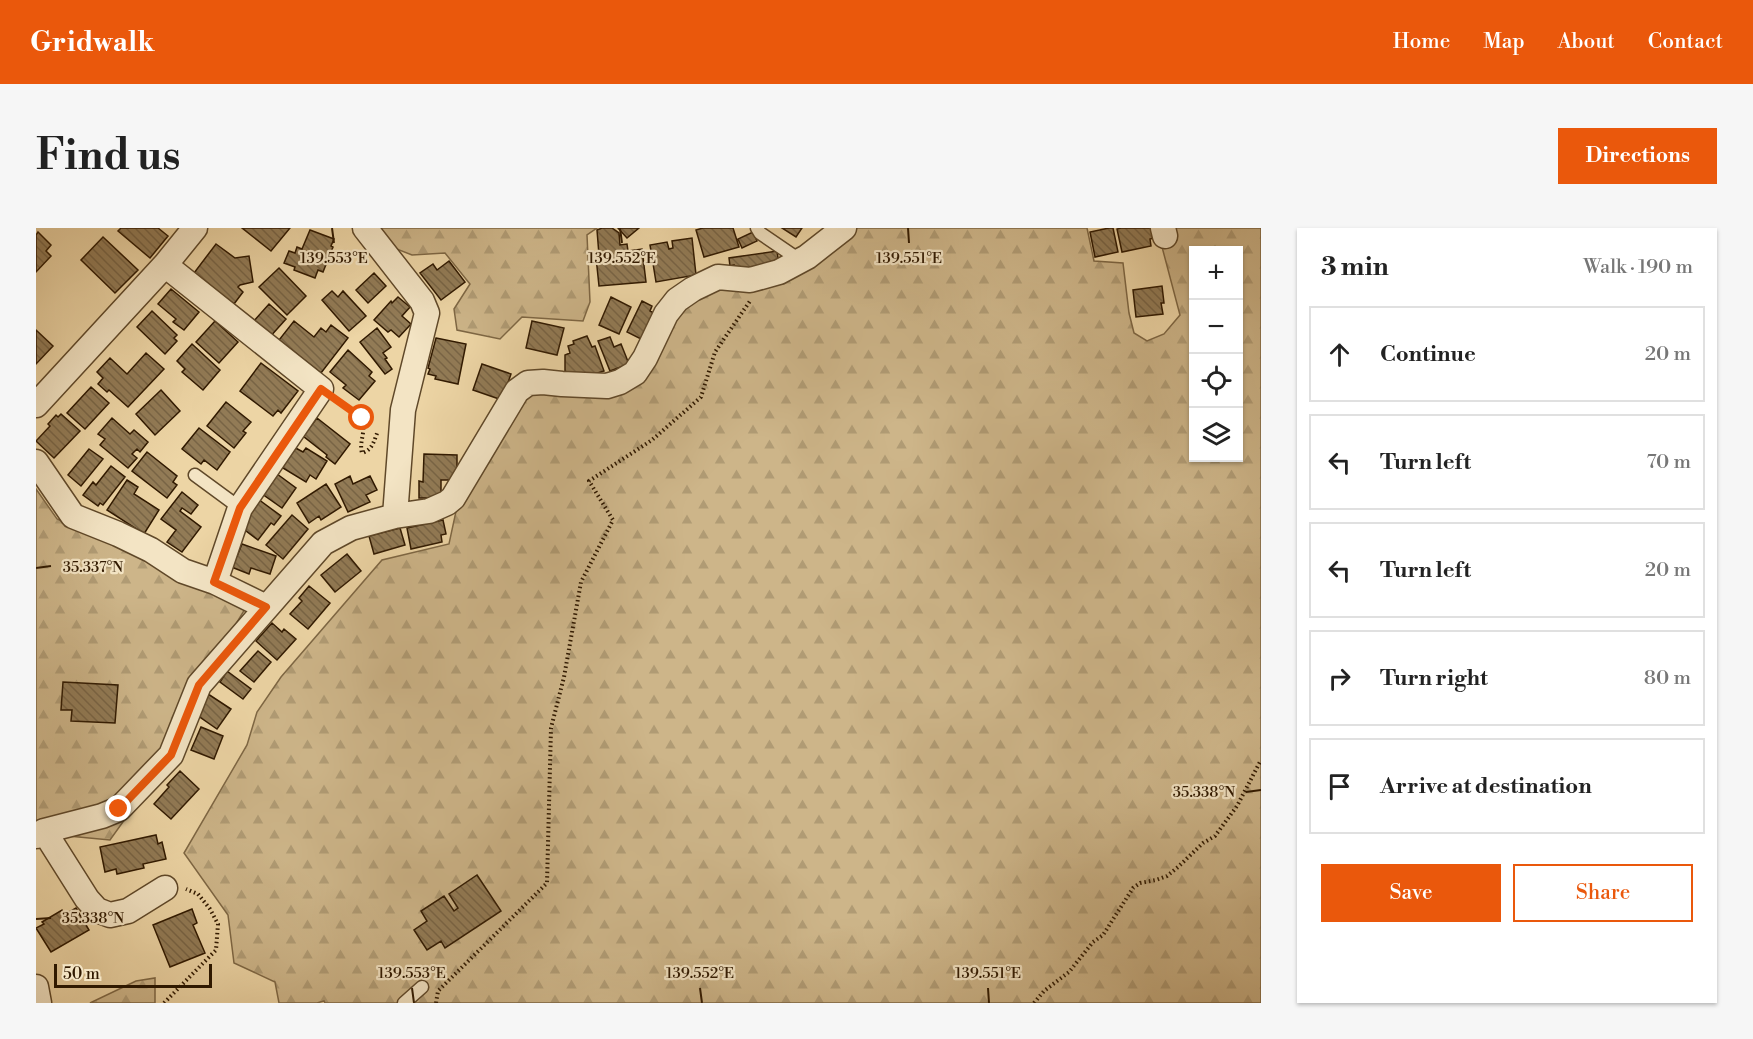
<!DOCTYPE html>
<html lang="en">
<head>
<meta charset="utf-8">
<style>
	body { margin:0; font-family:"Libre Bodoni",serif; background:#f6f6f6; color:#222 }
	.controls { position:absolute; right:18px; top:18px; display:grid; overflow:hidden; border-radius:0px; box-shadow:0 2px 4px #0004 }
	.controls button { width:54px; height:54px; display:grid; place-items:center; padding:0; border:0; border-bottom:2px solid #e0e0e0; background:#fff; color:#222; font:30px sans-serif }
	.scale { position:absolute; left:18px; bottom:15px; width:158px; box-sizing:border-box; padding-left:6px; border:3px solid #301900; border-top:0; font-size:16px; line-height:21px; white-space:nowrap; color:#301900; -webkit-text-stroke:4px #f3e4c4; paint-order:stroke }
	.stop { position:absolute; width:18px; height:18px; margin:-14px; border:4px solid #ea580c; border-radius:50%; background:#fff }
	.stop.end { background:#ea580c; border-color:#fff; box-shadow:0 2px 6px #0008 }
	.list { margin:0; padding:0; list-style:none }
	h2 { display:flex; justify-content:space-between; align-items:center; height:78px; margin:0; padding:0 24px; font-size:26px }
	h2 small { font-size:20px; font-weight:400; color:#767676 }
	.list li { display:grid; grid-template-columns:39px 1fr auto; gap:18px; align-items:center; box-sizing:border-box; height:96px; margin:0 12px 12px; padding:0 12px; border:2px solid #e0e0e0; border-radius:0px }
	.list b { display:block; font-size:22px; white-space:nowrap }
	.list em { font-size:20px; font-style:normal; color:#767676 }
	.actions { display:flex; gap:12px; padding:18px 24px }
	.actions a { flex:1; padding:14px 0; border:2px solid #ea580c; border-radius:0px; text-align:center; font-size:21px; color:#ea580c }
	.actions .main { background:#ea580c; color:#fff }
	.icon { flex:none; width:33px; height:33px; fill:none; stroke:currentColor; stroke-width:2; stroke-linecap:round; stroke-linejoin:round }
	.map { position:relative; flex:none; width:1225px; height:775px; overflow:hidden; border-radius:0px }
	header { display:flex; align-items:center; gap:36px; box-sizing:border-box; height:84px; padding:0 30px; background:#ea580c; color:#fff }
	header strong { font-size:28px }
	nav { display:flex; gap:33px; margin-inline-start:auto; font-size:21px }
	.intro { display:flex; align-items:center; justify-content:space-between; box-sizing:border-box; height:144px; padding:0 36px }
	h1 { margin:0; font-size:42px }
	.button { padding:15px 27px; border-radius:0px; background:#ea580c; color:#fff; font-size:21px; font-weight:700 }
	main { display:flex; gap:36px; padding:0 36px }
	aside { flex:1; background:#fff; border-radius:0px; box-shadow:0 2px 4px #0004 }
	.map>svg:first-child { display:block }
</style>
</head>
<body>
<header>
<strong>Gridwalk</strong>
<nav><a>Home</a><a>Map</a><a>About</a><a>Contact</a></nav>
</header>
<div class="intro"><h1>Find us</h1><a class="button">Directions</a></div>
<main>
<div class="map">
<svg width="1225" height="775" viewBox="0 0 1225 775">
	<defs>
		<pattern id="forest-firs" width="22" height="20" patternUnits="userSpaceOnUse" patternTransform="scale(1.5)"><rect width="22" height="20" fill="#cdb589"/><path d="M5 1l3.5 6h-7zM16 11l3.5 6h-7z" fill="#b09b74"/></pattern>
		<pattern id="building-back-hatch" width="6" height="6" patternUnits="userSpaceOnUse" patternTransform="scale(1.5)"><rect width="6" height="6" fill="#927b56"/><path d="M-1 5l2 2M0 0l6 6M5-1l2 2" fill="none" stroke="#786445"/></pattern>
	</defs>
	<rect width="100%" height="100%" fill="#edd5a5"/>
	<filter id="stains"><feTurbulence type="fractalNoise" baseFrequency=".00333" numOctaves="4"/><feColorMatrix values="0 0 0 0 .2 0 0 0 0 .09 0 0 0 0 .02 0 0 0 .5 -.17"/></filter>
	<radialGradient id="worn" r=".72"><stop offset=".6" stop-color="#630" stop-opacity="0"/><stop offset="1" stop-color="#630" stop-opacity=".3"/></radialGradient>
	<!-- forest -->
	<path fill="url(#forest-firs)" stroke="#7e6744" stroke-width="1.5" fill-rule="evenodd" d="M 343,0 L 561,0 L 551,7 L 554,74 L 547,93 L 486,89 L 464,111 L 421,102 L 418,81 L 434,56 L 409,25 L 376,27 L 358,20 Z
		M 817,0 L 1051,0 L 1058,33 L 1087,35 L 1093,85 L 1098,105 L 1111,113 L 1128,106 L 1144,87 L 1121,0 L 1225,0 L 1225,775 L 289,775 L 288,773 L 281,775 L 243,775 L 239,754 L 198,735 L 192,687 L 148,625 L 211,517 L 221,484 L 245,449 L 346,332 L 413,316 L 422,274 L 494,165 L 590,161 L 650,75 ZM 1158,22 L 1202,22 L 1202,230 L 1158,230 Z
		M 0,261 L 21,291 L 112,329 L 209,381 L 163,457 L 135,527 L 74,612 L 0,605 Z
		M 119,750 L 119,775 L 54,775 L 100,753 Z"/>
	<!-- building -->
	<path fill="url(#building-back-hatch)" stroke="#301900" stroke-width="1.5" d="M 85,0 L 122,0 L 132,8 L 114,30 L 82,3 Z
		M 206,0 L 254,0 L 235,23 Z
		M 566,0 L 576,0 L 583,5 L 584,17 L 591,16 L 592,23 L 606,21 L 610,54 L 563,58 L 560,29 L 563,27 L 561,2 Z
		M 582,0 L 603,0 L 591,10 Z
		M 667,0 L 697,0 L 703,19 L 668,29 L 660,2 Z
		M 746,0 L 766,0 L 760,9 Z
		M 1073,0 L 1077,0 L 1082,24 L 1059,29 L 1054,4 Z
		M 1085,0 L 1116,0 L 1118,10 L 1114,11 L 1115,18 L 1086,24 L 1081,1 Z
		M 274,2 L 298,11 L 295,18 L 297,19 L 287,44 L 282,42 L 279,50 L 258,42 L 259,39 L 248,35 L 253,23 L 259,25 L 261,19 L 266,21 Z
		M 2,4 L 15,17 L 10,23 L 15,28 L 0,44 L 0,7 Z
		M 717,4 L 721,13 L 706,20 L 702,11 Z
		M 67,9 L 102,42 L 79,65 L 45,32 Z
		M 656,10 L 660,47 L 620,54 L 614,17 L 631,14 L 633,21 L 637,20 L 636,13 Z
		M 180,16 L 199,30 L 213,28 L 217,54 L 204,57 L 202,59 L 207,64 L 198,76 L 155,49 Z
		M 741,23 L 743,37 L 699,44 L 698,37 L 694,38 L 693,30 Z
		M 413,33 L 429,54 L 405,72 L 384,45 L 397,36 L 401,42 Z
		M 243,40 L 270,68 L 251,87 L 223,59 Z
		M 338,45 L 350,58 L 332,75 L 320,62 Z
		M 1126,58 L 1128,75 L 1125,75 L 1127,86 L 1100,89 L 1097,62 Z
		M 135,61 L 163,84 L 148,102 L 137,94 L 140,91 L 122,76 Z
		M 296,63 L 302,69 L 307,63 L 330,88 L 313,103 L 286,72 Z
		M 362,69 L 374,79 L 366,88 L 375,96 L 363,109 L 355,102 L 352,104 L 338,92 L 355,73 L 356,75 Z
		M 575,69 L 595,79 L 583,106 L 563,97 Z
		M 606,73 L 616,78 L 614,83 L 620,86 L 607,112 L 591,104 Z
		M 233,76 L 250,91 L 233,110 L 216,95 Z
		M 116,83 L 141,107 L 138,110 L 141,113 L 129,126 L 101,99 Z
		M 179,93 L 202,114 L 183,135 L 160,114 Z
		M 258,93 L 278,109 L 285,100 L 290,104 L 295,97 L 312,110 L 285,145 L 243,112 Z
		M 496,93 L 528,100 L 521,127 L 490,120 Z
		M 341,100 L 355,119 L 347,125 L 351,130 L 349,131 L 356,141 L 349,146 L 324,114 Z
		M 0,102 L 17,118 L 0,136 Z
		M 551,108 L 556,119 L 559,118 L 568,143 L 555,147 L 529,149 L 529,127 L 534,125 L 532,118 L 538,116 L 537,113 Z
		M 574,109 L 578,119 L 585,116 L 593,136 L 574,143 L 562,113 Z
		M 400,110 L 430,116 L 422,156 L 399,151 L 400,148 L 392,146 L 394,141 L 392,140 Z
		M 156,116 L 184,142 L 167,162 L 146,144 L 149,141 L 141,133 Z
		M 312,122 L 336,144 L 333,148 L 339,153 L 323,172 L 307,160 L 310,157 L 294,144 Z
		M 110,125 L 128,141 L 92,179 L 73,162 L 71,164 L 62,156 L 67,150 L 61,144 L 74,130 L 91,146 Z
		M 225,135 L 262,163 L 245,185 L 242,182 L 237,188 L 204,163 Z
		M 446,136 L 475,146 L 466,172 L 437,162 Z
		M 55,159 L 73,175 L 49,201 L 31,185 Z
		M 125,162 L 144,183 L 119,207 L 100,186 Z
		M 190,174 L 215,194 L 207,203 L 210,205 L 198,220 L 171,198 Z
		M 25,186 L 44,203 L 18,230 L 0,213 L 14,198 L 12,196 L 20,187 L 22,189 Z
		M 76,190 L 94,206 L 98,202 L 112,214 L 104,224 L 101,221 L 96,226 L 101,230 L 92,240 L 64,217 L 69,211 L 62,206 Z
		M 281,190 L 314,216 L 299,236 L 290,229 L 291,227 L 267,208 Z
		M 163,200 L 194,224 L 181,242 L 168,232 L 165,236 L 146,221 Z
		M 254,217 L 267,224 L 270,220 L 291,233 L 280,251 L 274,247 L 270,254 L 242,237 Z
		M 53,221 L 67,231 L 45,258 L 32,247 Z
		M 111,224 L 141,248 L 137,254 L 141,257 L 131,270 L 96,243 Z
		M 388,226 L 421,227 L 421,252 L 405,252 L 405,270 L 383,270 L 383,253 L 387,254 Z
		M 75,238 L 89,249 L 67,277 L 64,275 L 62,278 L 47,267 L 57,254 L 60,257 Z
		M 237,243 L 260,260 L 246,280 L 222,263 Z
		M 314,248 L 317,256 L 334,248 L 341,262 L 330,267 L 334,274 L 312,284 L 299,256 Z
		M 91,252 L 102,259 L 98,266 L 123,282 L 108,306 L 71,282 Z
		M 290,256 L 305,279 L 285,292 L 283,288 L 273,295 L 261,275 Z
		M 146,264 L 162,277 L 155,286 L 146,280 L 144,283 L 165,299 L 146,324 L 131,314 L 140,302 L 125,291 Z
		M 222,271 L 245,288 L 238,297 L 235,295 L 222,312 L 205,299 L 218,281 L 216,279 Z
		M 256,287 L 272,301 L 247,331 L 230,317 Z
		M 407,292 L 410,306 L 405,307 L 406,314 L 375,321 L 371,300 Z
		M 364,300 L 369,317 L 338,326 L 333,308 Z
		M 206,316 L 240,328 L 234,346 L 215,340 L 213,346 L 193,338 L 197,327 L 201,328 Z
		M 311,326 L 325,343 L 299,364 L 285,347 Z
		M 273,358 L 294,375 L 272,401 L 254,386 L 266,373 L 263,370 Z
		M 236,395 L 246,404 L 248,401 L 260,411 L 241,432 L 220,413 Z
		M 222,423 L 235,434 L 218,454 L 204,443 Z
		M 191,443 L 215,461 L 207,471 L 184,454 Z
		M 27,454 L 82,457 L 79,495 L 35,493 L 36,482 L 25,482 Z
		M 172,466 L 195,481 L 181,501 L 158,485 Z
		M 165,499 L 187,508 L 178,531 L 155,522 Z
		M 144,543 L 163,561 L 135,591 L 118,576 L 133,559 L 131,557 Z
		M 120,607 L 122,616 L 126,614 L 130,631 L 107,636 L 108,640 L 81,646 L 80,641 L 69,644 L 64,619 Z
		M 441,647 L 465,683 L 409,720 L 405,713 L 391,722 L 378,702 L 391,693 L 385,683 L 408,668 L 418,683 L 422,680 L 413,666 Z
		M 40,680 L 53,702 L 15,724 L 0,700 L 8,696 L 6,694 L 26,682 L 28,687 Z
		M 156,681 L 161,695 L 157,697 L 169,725 L 134,739 L 117,697 Z"/>
	<g fill="none" stroke-linecap="round" stroke-linejoin="round">
		<defs>
			<path id="lane" d="M 721,0 L 724,5 L 765,33
				M 159,247 L 204,280
				M 368,775 L 386,759"/>
			<path id="street" d="M 329,0 L 386,73 L 391,85 L 367,182 L 359,288
				M 1127,0 L 1129,8
				M 129,37 L 285,161 L 204,280 L 179,354
				M 0,177 L 129,37 L 159,0
				M 0,234 L 37,288 L 82,306 L 115,322 L 147,343 L 179,354 L 230,379
				M 8,603 L 51,671 L 61,682 L 74,687 L 92,683 L 129,660
				M 0,608 L 8,603 L 66,588 L 83,581 L 135,527 L 163,457 L 287,315 L 315,300 L 359,288 L 393,283 L 411,275 L 417,270 L 481,163 L 492,155 L 507,154 L 526,156 L 571,158 L 584,154 L 599,145 L 609,130 L 630,86 L 641,72 L 657,61 L 682,49 L 714,52 L 743,44 L 771,29 L 808,0
				M 0,759 L 3,775"/>
		</defs>
		<!-- lane casing -->
		<use href="#lane" stroke="#5f4829" stroke-width="15"/>
		<!-- street casing -->
		<use href="#street" stroke="#5f4829" stroke-width="27"/>
		<!-- path -->
		<path stroke="#301900" stroke-width="4" stroke-dasharray="1.5 3" stroke-linecap="butt" d="M 301,172 C 315,182 330,186 327,205 C 326,212 324,218 326,225 C 337,222 338,212 342,203
			M 128,775 L 180,722 L 182,696 L 174,681 L 162,666 L 150,661
			M 400,775 L 402,763 L 511,655 L 515,500 L 528,449 L 545,354 L 577,292 L 553,253 L 616,212 L 665,169 L 679,124 L 714,73
			M 998,775 L 1008,763 L 1033,744 L 1057,714 L 1067,707 L 1097,660 L 1104,655 L 1120,652 L 1131,648 L 1142,639 L 1167,615 L 1179,608 L 1201,578 L 1225,532"/>
		<!-- lane -->
		<use href="#lane" stroke="#f3e4c4" stroke-width="12"/>
		<!-- street -->
		<use href="#street" stroke="#f3e4c4" stroke-width="24"/>
	</g>
	<g fill="none" stroke-linecap="round" stroke-linejoin="round">
		<!-- route -->
		<path stroke="#ea580c" stroke-width="8" d="M 83,581 L 135,527 L 163,457 L 230,379 L 178,354 L 204,280 L 285,161 L 326,190"/>
	</g>
	<!-- ticks -->
	<path fill="none" stroke="#301900" stroke-width="2" d="M 296,0 L 298,15M 584,0 L 586,15M 872,0 L 873,15M 0,340 L 15,338M 1210,564 L 1225,562M 0,691 L 15,690M 376,760 L 378,775M 664,760 L 666,775M 952,760 L 953,775"/>
	<g font-size="15" text-anchor="middle" fill="#301900" stroke="#f3e4c4" stroke-width="4.5" stroke-linejoin="round" paint-order="stroke">
		<text x="298" y="35">139.553°E</text>
		<text x="586" y="35">139.552°E</text>
		<text x="873" y="35">139.551°E</text>
		<text x="57" y="344">35.337°N</text>
		<text x="1168" y="569">35.338°N</text>
		<text x="57" y="695">35.338°N</text>
		<text x="376" y="750">139.553°E</text>
		<text x="664" y="750">139.552°E</text>
		<text x="952" y="750">139.551°E</text>
	</g>
	<rect width="100%" height="100%" filter="url(#stains)"/>
	<rect width="100%" height="100%" fill="url(#worn)"/>
</svg>
<div class="controls">
<button>+</button>
<button>−</button>
<button><svg class="icon" aria-label="locate" viewBox="0 0 24 24"><circle cx="12" cy="12" r="6"/><path d="M12 2v4M12 18v4M2 12h4M18 12h4"/></svg></button>
<button><svg class="icon" aria-label="layers" viewBox="0 0 24 24"><path d="M12 4l9 5-9 5-9-5zM3 14l9 5 9-5"/></svg></button>
</div>
<div class="scale">50 m</div>
<div class="stop" style="left:326px;top:190px"></div>
<div class="stop end" style="left:83px;top:581px"></div>
</div>
<aside>
<h2>3 min<small>Walk · 190 m</small></h2>
<ul class="list">
<li><svg class="icon" aria-label="ahead" viewBox="0 0 24 24"><path d="M12 20V5M6 11l6-6 6 6"/></svg><div><b>Continue</b></div><em>20 m</em></li>
<li><svg class="icon" aria-label="left" viewBox="0 0 24 24"><path d="M17 20v-9H6M10 6l-5 5 5 5"/></svg><div><b>Turn left</b></div><em>70 m</em></li>
<li><svg class="icon" aria-label="left" viewBox="0 0 24 24"><path d="M17 20v-9H6M10 6l-5 5 5 5"/></svg><div><b>Turn left</b></div><em>20 m</em></li>
<li><svg class="icon" aria-label="right" viewBox="0 0 24 24"><path d="M7 20v-9h11M14 6l5 5-5 5"/></svg><div><b>Turn right</b></div><em>80 m</em></li>
<li><svg class="icon" aria-label="arrive" viewBox="0 0 24 24"><path d="M6 21V4h12l-3 4 3 4H6"/></svg><div><b>Arrive at destination</b></div></li>
</ul>
<div class="actions"><a class="main">Save</a><a>Share</a></div>
</aside>
</main>
</body>
</html>
